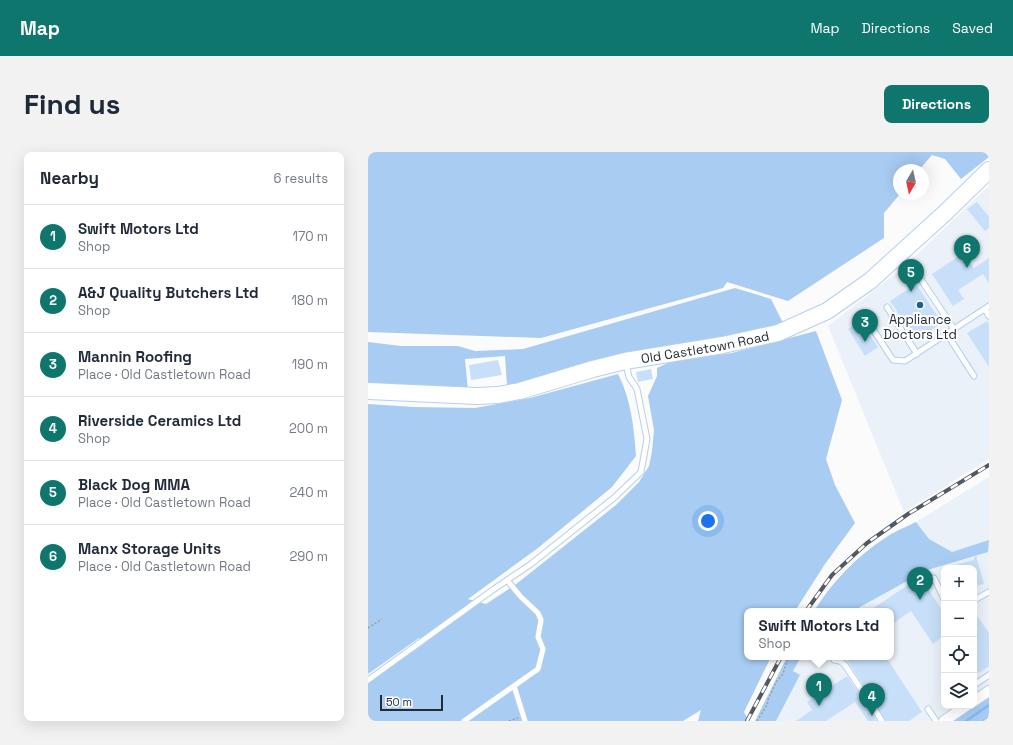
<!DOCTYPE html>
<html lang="en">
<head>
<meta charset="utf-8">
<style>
	body { margin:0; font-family:"Space Grotesk",sans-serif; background:#f2f2f3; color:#1f2937 }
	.controls { position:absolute; right:12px; bottom:12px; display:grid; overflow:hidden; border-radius:8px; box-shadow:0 4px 16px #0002 }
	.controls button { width:36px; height:36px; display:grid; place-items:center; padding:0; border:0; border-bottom:1px solid #e0e1e3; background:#fff; color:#1f2937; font:20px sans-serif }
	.compass { position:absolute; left:525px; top:12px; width:36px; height:36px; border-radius:50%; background:#fff; box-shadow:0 4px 16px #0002; rotate:189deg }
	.scale { position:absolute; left:12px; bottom:10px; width:63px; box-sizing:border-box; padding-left:4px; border:2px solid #212c37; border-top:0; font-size:11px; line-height:14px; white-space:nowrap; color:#212c37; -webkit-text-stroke:3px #fff; paint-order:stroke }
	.you { position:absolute; left:340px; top:369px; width:14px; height:14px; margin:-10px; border:3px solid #fff; border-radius:50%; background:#1a73e8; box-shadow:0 0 0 6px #1a73e833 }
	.badge { display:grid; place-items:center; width:26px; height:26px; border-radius:50%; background:#0f766e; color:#fff; font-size:13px; font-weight:700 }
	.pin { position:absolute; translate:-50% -33px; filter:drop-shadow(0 1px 2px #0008) }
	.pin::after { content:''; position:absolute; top:21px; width:14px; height:12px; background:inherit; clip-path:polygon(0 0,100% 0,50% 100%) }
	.popup { position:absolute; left:376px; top:456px; width:150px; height:52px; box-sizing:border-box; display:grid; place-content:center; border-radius:8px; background:#fff; filter:drop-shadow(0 1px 3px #0005); font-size:13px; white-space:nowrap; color:#747a83 }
	.popup b { font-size:15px; color:#1f2937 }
	.popup::after { content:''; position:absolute; left:50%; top:100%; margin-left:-8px; border:8px solid transparent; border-top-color:#fff }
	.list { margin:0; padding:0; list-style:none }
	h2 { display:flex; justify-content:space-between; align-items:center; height:52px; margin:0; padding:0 16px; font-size:17px }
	h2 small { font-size:13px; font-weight:400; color:#747a83 }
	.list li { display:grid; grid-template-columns:26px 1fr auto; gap:12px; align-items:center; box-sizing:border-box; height:64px; padding:0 16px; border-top:1px solid #e0e1e3 }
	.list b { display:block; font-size:15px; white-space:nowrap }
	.list p { margin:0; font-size:13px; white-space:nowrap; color:#747a83 }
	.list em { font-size:13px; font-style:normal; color:#747a83 }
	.icon { flex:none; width:22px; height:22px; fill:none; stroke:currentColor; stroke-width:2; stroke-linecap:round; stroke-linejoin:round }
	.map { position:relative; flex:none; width:621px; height:569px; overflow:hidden; border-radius:8px }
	header { display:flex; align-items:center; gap:24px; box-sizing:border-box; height:56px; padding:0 20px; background:#0f766e; color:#fff }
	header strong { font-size:19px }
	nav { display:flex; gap:22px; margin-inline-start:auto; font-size:14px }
	.intro { display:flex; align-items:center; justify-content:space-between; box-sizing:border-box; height:96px; padding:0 24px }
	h1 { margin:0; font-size:28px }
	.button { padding:10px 18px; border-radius:8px; background:#0f766e; color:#fff; font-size:14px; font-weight:700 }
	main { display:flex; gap:24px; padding:0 24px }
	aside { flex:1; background:#fff; border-radius:8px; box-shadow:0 4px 16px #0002 }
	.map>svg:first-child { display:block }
</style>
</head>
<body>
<header>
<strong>Map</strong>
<nav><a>Map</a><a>Directions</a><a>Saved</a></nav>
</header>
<div class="intro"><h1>Find us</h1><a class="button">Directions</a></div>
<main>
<aside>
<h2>Nearby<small>6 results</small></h2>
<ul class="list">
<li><span class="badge">1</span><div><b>Swift Motors Ltd</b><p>Shop</p></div><em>170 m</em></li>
<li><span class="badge">2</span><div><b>A&amp;J Quality Butchers Ltd</b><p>Shop</p></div><em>180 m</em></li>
<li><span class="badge">3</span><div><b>Mannin Roofing</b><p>Place · Old Castletown Road</p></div><em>190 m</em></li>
<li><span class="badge">4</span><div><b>Riverside Ceramics Ltd</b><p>Shop</p></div><em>200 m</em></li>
<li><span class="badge">5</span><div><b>Black Dog MMA</b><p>Place · Old Castletown Road</p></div><em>240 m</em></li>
<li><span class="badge">6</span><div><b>Manx Storage Units</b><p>Place · Old Castletown Road</p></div><em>290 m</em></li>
</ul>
</aside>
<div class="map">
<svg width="621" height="569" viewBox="0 0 621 569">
	<rect width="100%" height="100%" fill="#fbfbfb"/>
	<!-- built -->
	<path fill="#ebf1f8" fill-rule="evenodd" d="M 621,34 L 621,307 L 536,360 L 460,174 L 536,115 Z
		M 621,325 L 621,544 L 584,569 L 408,569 L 432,524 L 425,520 L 433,505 L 523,505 L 523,459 L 468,459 L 478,442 L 548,370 ZM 576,416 L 606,416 L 606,554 L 576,554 Z"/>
	<!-- green -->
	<path fill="#a8ccf2" d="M 0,0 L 621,0 L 621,5 L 593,27 L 577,7 L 564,3 L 551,18 L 531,18 L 532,42 L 516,61 L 516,86 L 420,149 L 359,130 L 355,136 L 173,186 L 0,180 Z
		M 367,136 L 403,147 L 416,173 L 139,233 L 137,204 L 97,207 L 100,238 L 0,235 L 0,190 L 33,194 L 90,194 L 107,199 L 155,197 Z
		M 448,179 L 474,248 L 458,307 L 467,333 L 487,371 L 457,412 L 427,459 L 379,459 L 379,505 L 403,505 L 376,560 L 381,569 L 330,569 L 333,558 L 315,569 L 0,569 L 0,529 L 56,492 L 51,486 L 0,522 L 0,252 L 46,255 L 107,256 L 162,246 L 250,222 C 263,247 266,276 268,304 L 244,335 L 170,396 L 100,447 L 118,452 L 147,433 L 248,353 L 271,330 L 281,314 L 284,299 L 286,278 L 280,244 L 289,224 L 289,216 L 304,209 L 364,201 Z
		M 548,370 L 561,387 L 584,400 L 621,388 L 620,400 L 559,418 L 492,455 L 489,459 L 446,459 C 465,429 488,405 517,386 C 527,379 538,375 548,370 Z
		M 419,505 L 433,505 L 425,519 L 432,523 L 408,569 L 387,569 Z
		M 621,544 L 621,569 L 584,569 Z"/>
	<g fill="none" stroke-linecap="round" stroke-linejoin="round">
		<!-- stream -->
		<path stroke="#7fbbf8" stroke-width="2.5" d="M 598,569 L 621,553"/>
	</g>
	<!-- building -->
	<path fill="#c7dff8" d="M 609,50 L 621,65 L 621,76 L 617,79 L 599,57 Z
		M 596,101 L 606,116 L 621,106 L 621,131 L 615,122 L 590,138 L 596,147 L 585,154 L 564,122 Z
		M 548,132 L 574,171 L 548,188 L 522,149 Z
		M 492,169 L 510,195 L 497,204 L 480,177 Z
		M 619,169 L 621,173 L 621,215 L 599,181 Z
		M 130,208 L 134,223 L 103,228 L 101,213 Z
		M 283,217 L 285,227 L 270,230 L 268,220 Z
		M 608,403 L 616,432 L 606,434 L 606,416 L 584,416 L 584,414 L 606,408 L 606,404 Z
		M 552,425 L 576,461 L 576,484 L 565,492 L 543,459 L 523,473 L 523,459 L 501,459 Z
		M 610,465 L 621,481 L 621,514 L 611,521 L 606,514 L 606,467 Z
		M 477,505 L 518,505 L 554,560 L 541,569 L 518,569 Z
		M 479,524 L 509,569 L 500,569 L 487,550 L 458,569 L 428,569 L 444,558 L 439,550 Z"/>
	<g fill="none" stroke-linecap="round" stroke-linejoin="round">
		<defs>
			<path id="service" d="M 554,129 L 586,177
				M 519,155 L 549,202
				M 617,157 L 621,164
				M 499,168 L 525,208 L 537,209 L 621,154
				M 579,182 L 606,224
				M 566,426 L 576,447
				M 606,448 L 621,440
				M 466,508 L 472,509 L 477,513 L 514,569
				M 0,528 L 126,437 L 163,412 L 247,345 L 273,320 L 279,287 L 269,237 L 261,225 L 258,212
				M 606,533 L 621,523
				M 146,534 L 157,569
				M 560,557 L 568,569
				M 96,569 L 170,517 L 175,497 L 170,485 L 173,468 L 170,461 L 153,445 L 139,428"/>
			<path id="minor" d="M 606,549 L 621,539
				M 576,569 L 598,554"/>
			<g id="trunk">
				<path id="s1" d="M 0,239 L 109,244 L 130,243 L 152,239 L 225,217 L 257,209 L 355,193 L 410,181 L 459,159 L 502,129 L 578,60 L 621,18"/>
			</g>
		</defs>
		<!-- service casing -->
		<use href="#service" stroke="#b5d0ed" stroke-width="7"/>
		<!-- minor casing -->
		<use href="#minor" stroke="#b5d0ed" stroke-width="12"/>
		<!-- trunk casing -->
		<use href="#trunk" stroke="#b5d0ed" stroke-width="18"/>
		<!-- path -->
		<path stroke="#9a9fa4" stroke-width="1.5" stroke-dasharray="2 2" stroke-linecap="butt" d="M 0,476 L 14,467
			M 141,569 L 150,566
			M 389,569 L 399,553 L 400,548 L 408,530 L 415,522 L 420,506
			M 615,569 L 621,565"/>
		<!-- service -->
		<use href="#service" stroke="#fff" stroke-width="5"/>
		<!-- minor -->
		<use href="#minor" stroke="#fff" stroke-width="10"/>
		<!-- trunk -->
		<use href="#trunk" stroke="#fff" stroke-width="16"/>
		<defs>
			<path id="rail" d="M 438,459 L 464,423 L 499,391 L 540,362 L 621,313
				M 379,569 L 413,505"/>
		</defs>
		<!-- rail casing -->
		<use href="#rail" stroke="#515962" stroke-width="4"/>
		<!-- rail -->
		<use href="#rail" stroke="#fff" stroke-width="2.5" stroke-dasharray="8" stroke-linecap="butt"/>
	</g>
	<!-- markers -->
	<circle fill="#205c93" stroke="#fff" stroke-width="1.5" cx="552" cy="153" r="4"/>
	<g text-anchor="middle" stroke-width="4" stroke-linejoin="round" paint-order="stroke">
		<!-- poi labels -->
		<g font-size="13" fill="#212c37" stroke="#fff">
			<text x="552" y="172">Appliance<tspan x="552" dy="15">Doctors Ltd</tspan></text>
		</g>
		<!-- street labels -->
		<g font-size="13" fill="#212c37" stroke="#fff">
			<text dy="5" stroke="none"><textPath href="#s1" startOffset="343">Old Castletown Road</textPath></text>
		</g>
	</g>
</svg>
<div class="controls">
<button>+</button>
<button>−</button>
<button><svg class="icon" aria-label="locate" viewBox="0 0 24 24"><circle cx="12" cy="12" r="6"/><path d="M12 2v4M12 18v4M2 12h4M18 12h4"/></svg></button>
<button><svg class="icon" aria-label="layers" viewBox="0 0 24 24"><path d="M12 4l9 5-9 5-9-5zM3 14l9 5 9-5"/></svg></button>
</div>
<svg class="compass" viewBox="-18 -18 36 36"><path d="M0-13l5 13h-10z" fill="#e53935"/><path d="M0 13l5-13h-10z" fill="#747a83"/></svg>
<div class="scale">50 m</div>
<div class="you"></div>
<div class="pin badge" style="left:451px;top:554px">1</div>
<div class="popup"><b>Swift Motors Ltd</b>Shop</div>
<div class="pin badge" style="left:552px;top:448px">2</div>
<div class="pin badge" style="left:497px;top:190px">3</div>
<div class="pin badge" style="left:504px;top:564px">4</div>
<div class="pin badge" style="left:543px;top:140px">5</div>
<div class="pin badge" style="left:599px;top:116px">6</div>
</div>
</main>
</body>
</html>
